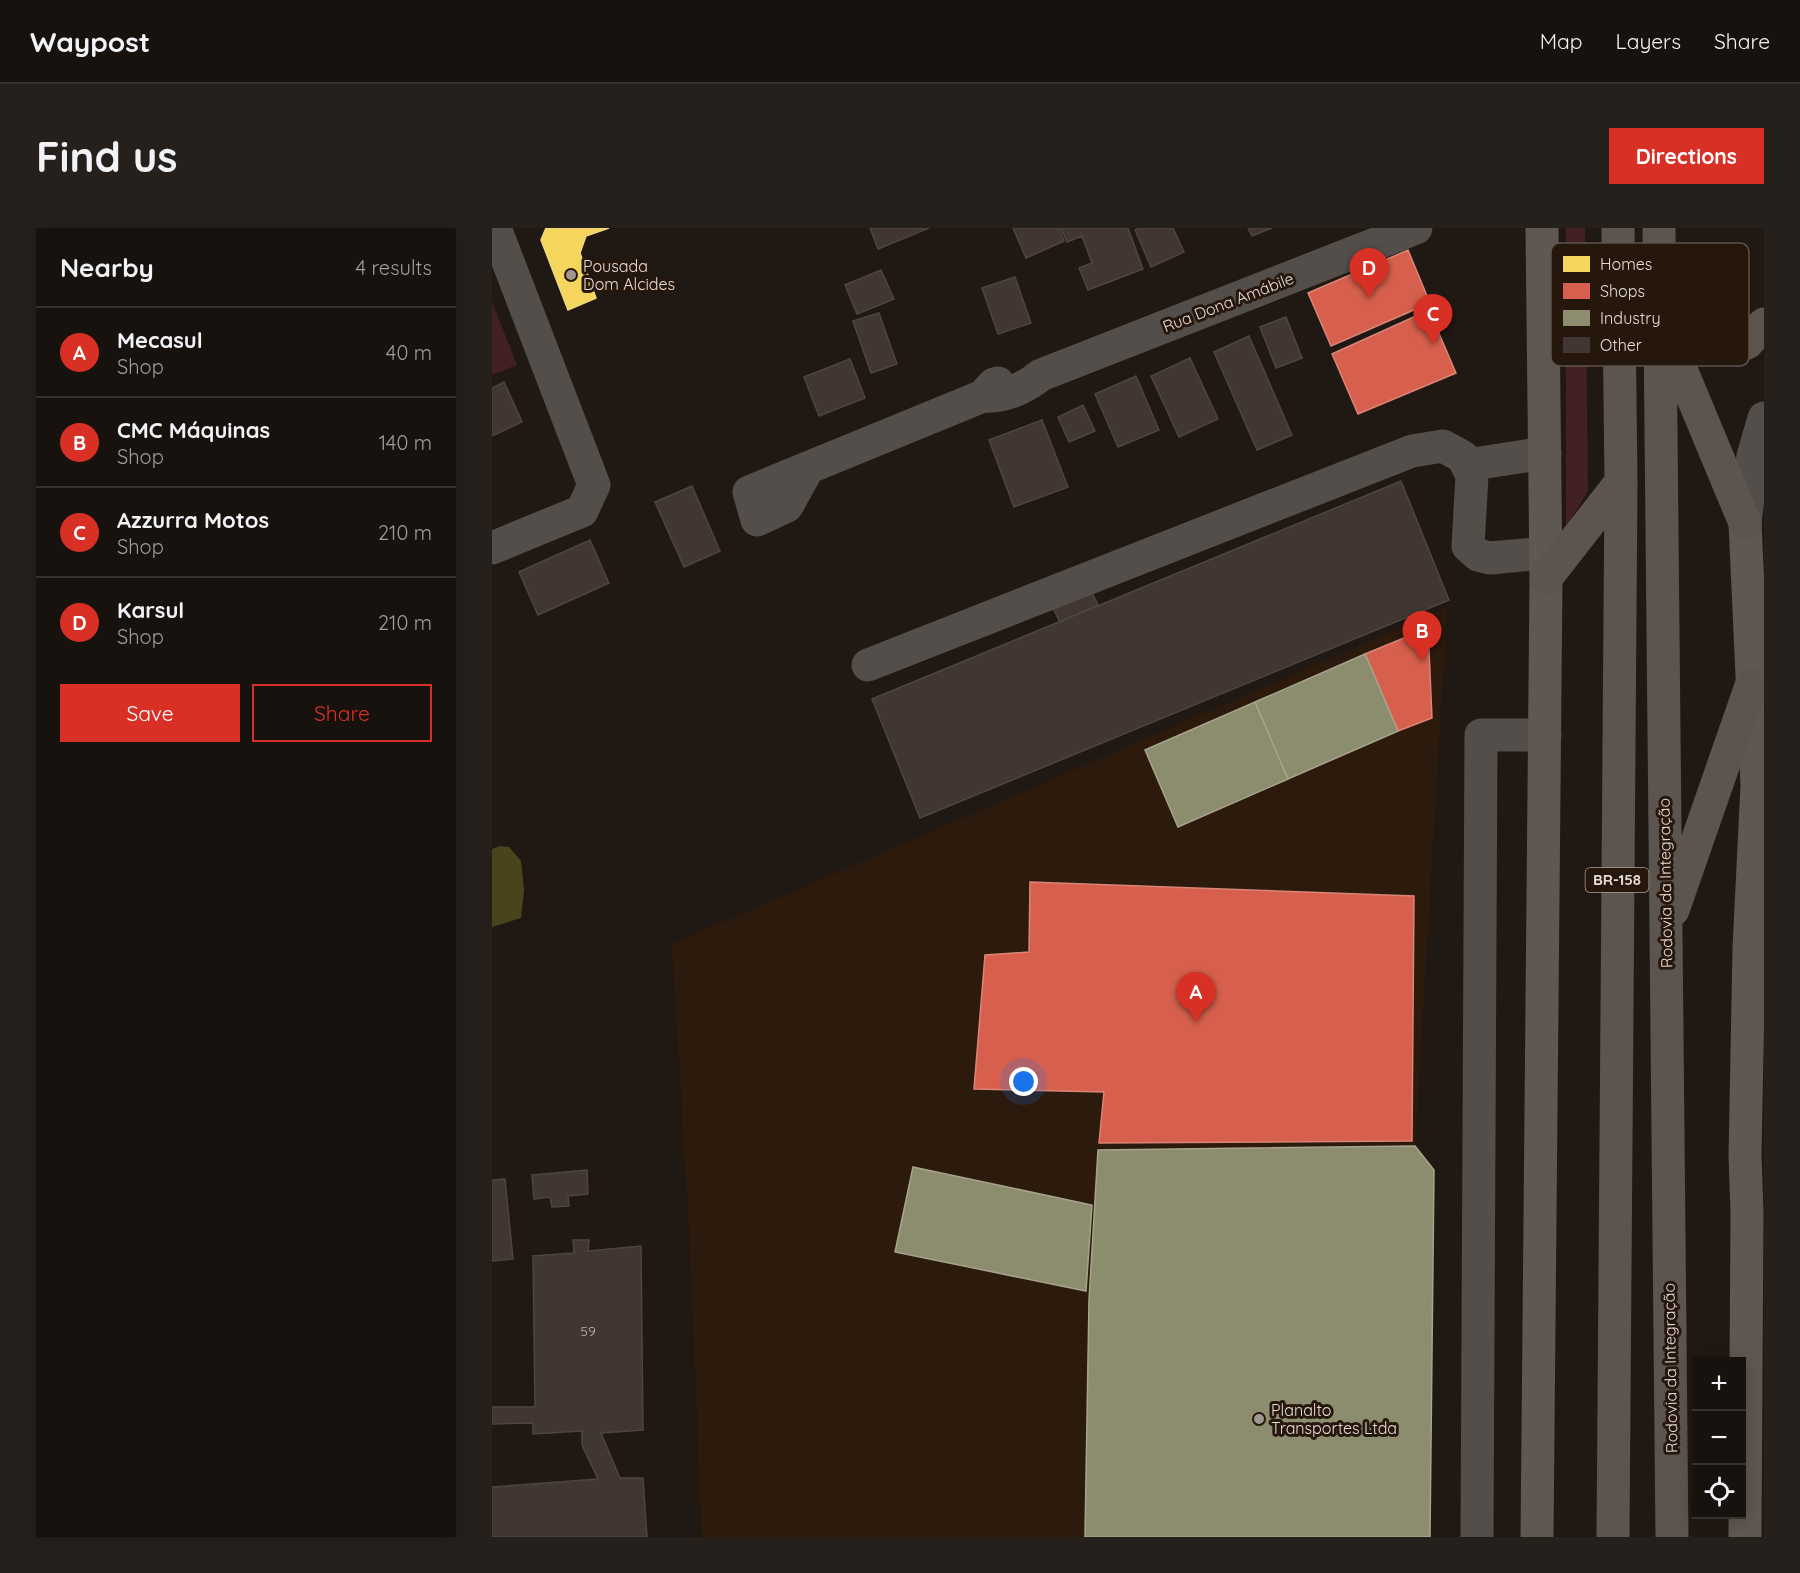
<!DOCTYPE html>
<html lang="en">
<head>
<meta charset="utf-8">
<style>
	body { margin:0; font-family:Quicksand,sans-serif; background:#25201c; color:#f1f3f6 }
	.controls { position:absolute; right:18px; bottom:18px; display:grid; overflow:hidden; border-radius:0px; box-shadow:0 3px 15px #0003 }
	.controls button { width:54px; height:54px; display:grid; place-items:center; padding:0; border:0; border-bottom:2px solid #36322e; background:#18120e; color:#f1f3f6; font:30px sans-serif }
	.you { position:absolute; left:532px; top:854px; width:21px; height:21px; margin:-15px; border:4px solid #fff; border-radius:50%; background:#1a73e8; box-shadow:0 0 0 9px #1a73e833 }
	.badge { display:grid; place-items:center; width:39px; height:39px; border-radius:50%; background:#d93025; color:#fff; font-size:20px; font-weight:700 }
	.pin { position:absolute; translate:-50% -50px; filter:drop-shadow(0 2px 3px #0008) }
	.pin::after { content:''; position:absolute; top:32px; width:21px; height:18px; background:inherit; clip-path:polygon(0 0,100% 0,50% 100%) }
	.list { margin:0; padding:0; list-style:none }
	h2 { display:flex; justify-content:space-between; align-items:center; height:78px; margin:0; padding:0 24px; font-size:26px }
	h2 small { font-size:20px; font-weight:400; color:#9f9e9e }
	.list li { display:grid; grid-template-columns:39px 1fr auto; gap:18px; align-items:center; box-sizing:border-box; height:90px; padding:0 24px; border-top:2px solid #36322e }
	.list b { display:block; font-size:22px; white-space:nowrap }
	.list p { margin:0; font-size:20px; white-space:nowrap; color:#9f9e9e }
	.list em { font-size:20px; font-style:normal; color:#9f9e9e }
	.actions { display:flex; gap:12px; padding:18px 24px }
	.actions a { flex:1; padding:14px 0; border:2px solid #d93025; border-radius:0px; text-align:center; font-size:21px; color:#d93025 }
	.actions .main { background:#d93025; color:#fff }
	.icon { flex:none; width:33px; height:33px; fill:none; stroke:currentColor; stroke-width:2; stroke-linecap:round; stroke-linejoin:round }
	.map { position:relative; flex:none; width:1272px; height:1309px; overflow:hidden; border-radius:0px }
	header { display:flex; align-items:center; gap:36px; box-sizing:border-box; height:84px; padding:0 30px; background:#18120e; border-bottom:2px solid #36322e }
	header strong { font-size:28px }
	nav { display:flex; gap:33px; margin-inline-start:auto; font-size:21px }
	.intro { display:flex; align-items:center; justify-content:space-between; box-sizing:border-box; height:144px; padding:0 36px }
	h1 { margin:0; font-size:42px }
	.button { padding:15px 27px; border-radius:0px; background:#d93025; color:#fff; font-size:21px; font-weight:700 }
	main { display:flex; gap:36px; padding:0 36px }
	aside { flex:1; background:#18120e; border-radius:0px; box-shadow:0 3px 15px #0003 }
	.map>svg:first-child { display:block }
</style>
</head>
<body>
<header>
<strong>Waypost</strong>
<nav><a>Map</a><a>Layers</a><a>Share</a></nav>
</header>
<div class="intro"><h1>Find us</h1><a class="button">Directions</a></div>
<main>
<aside>
<h2>Nearby<small>4 results</small></h2>
<ul class="list">
<li><span class="badge">A</span><div><b>Mecasul</b><p>Shop</p></div><em>40 m</em></li>
<li><span class="badge">B</span><div><b>CMC Máquinas</b><p>Shop</p></div><em>140 m</em></li>
<li><span class="badge">C</span><div><b>Azzurra Motos</b><p>Shop</p></div><em>210 m</em></li>
<li><span class="badge">D</span><div><b>Karsul</b><p>Shop</p></div><em>210 m</em></li>
</ul>
<div class="actions"><a class="main">Save</a><a>Share</a></div>
</aside>
<div class="map">
<svg width="1272" height="1309" viewBox="0 0 1272 1309">
	<rect width="100%" height="100%" fill="#201813"/>
	<!-- built -->
	<path fill="#2c1a0c" d="M 955,380 L 923,918 L 942,942 L 938,1309 L 210,1309 L 197,1001 L 180,716 Z"/>
	<!-- green -->
	<path fill="#432024" d="M 1074,0 L 1093,0 L 1096,263 L 1074,299 Z
		M 0,74 L 25,137 L 0,147 Z"/>
	<!-- water -->
	<path fill="#4a441c" d="M 8,618 L 17,619 L 29,633 L 32,662 L 29,690 L 0,699 L 0,621 Z"/>
	<!-- homes -->
	<path fill="#f6d55c" stroke="#f1d780" stroke-width="1.5" d="M 54,0 L 117,0 L 94,8 L 88,25 L 104,70 L 76,82 L 49,12 Z"/>
	<!-- shops -->
	<path fill="#d6604d" stroke="#db8576" stroke-width="1.5" d="M 916,22 L 938,75 L 839,118 L 816,65 Z
		M 937,82 L 964,145 L 866,186 L 840,126 Z
		M 936,400 L 940,490 L 906,503 L 873,426 Z
		M 538,654 L 922,668 L 920,913 L 607,915 L 612,864 L 482,861 L 493,727 L 537,724 Z"/>
	<!-- industry -->
	<path fill="#8c8c6e" stroke="#a7a48d" stroke-width="1.5" d="M 873,426 L 906,503 L 796,551 L 763,474 Z
		M 763,474 L 796,551 L 686,599 L 653,522 Z
		M 923,918 L 942,942 L 938,1309 L 593,1309 L 597,1072 L 606,922 Z
		M 421,939 L 600,977 L 594,1063 L 403,1024 Z"/>
	<!-- building -->
	<path fill="#413632" stroke="#4c4542" stroke-width="1.5" d="M 378,0 L 437,0 L 386,21 Z
		M 521,0 L 567,0 L 572,13 L 534,30 Z
		M 569,0 L 636,0 L 651,41 L 596,62 L 587,40 L 600,35 L 590,8 L 575,14 Z
		M 648,0 L 681,0 L 692,24 L 659,39 L 643,2 Z
		M 756,0 L 780,0 L 760,8 Z
		M 389,42 L 402,71 L 365,86 L 353,57 Z
		M 523,49 L 539,95 L 506,106 L 490,60 Z
		M 387,85 L 405,136 L 379,145 L 361,93 Z
		M 794,89 L 810,130 L 784,140 L 768,99 Z
		M 757,108 L 800,207 L 765,222 L 722,124 Z
		M 698,130 L 726,191 L 687,209 L 659,148 Z
		M 358,131 L 373,170 L 327,188 L 312,149 Z
		M 644,148 L 667,202 L 626,219 L 603,166 Z
		M 12,154 L 30,194 L 0,208 L 0,160 Z
		M 591,177 L 603,203 L 577,214 L 566,189 Z
		M 550,192 L 576,259 L 522,279 L 497,212 Z
		M 909,253 L 957,372 L 428,590 L 380,471 Z
		M 200,258 L 228,323 L 192,339 L 163,274 Z
		M 98,312 L 117,355 L 46,387 L 27,344 Z
		M 599,363 L 606,377 L 568,394 L 561,380 Z
		M 95,942 L 96,966 L 76,968 L 77,978 L 60,979 L 58,969 L 42,971 L 40,947 Z
		M 13,951 L 21,1031 L 0,1033 L 0,952 Z
		M 81,1012 L 97,1012 L 96,1023 L 149,1018 L 151,1202 L 109,1205 L 128,1250 L 151,1250 L 155,1309 L 0,1309 L 0,1259 L 106,1251 L 90,1217 L 90,1203 L 41,1206 L 41,1195 L 0,1196 L 0,1179 L 43,1179 L 41,1028 L 82,1025 Z"/>
	<g fill="none" stroke-linecap="round" stroke-linejoin="round">
		<!-- minor -->
		<path stroke="#534e49" stroke-width="33" d="M 491,168 C 511,170 533,160 549,147 L 924,0
			M 975,237 L 1053,225
			M 316,240 L 295,278 L 265,292 L 257,264 L 491,168 L 502,156 L 506,155
			M 1253,295 L 1261,228 L 1272,190
			M 0,320 L 90,283 L 102,257 L 3,0
			M 376,437 L 920,223 L 951,218 L 971,229 L 980,248 L 976,318 L 986,327 L 998,330 L 1054,325
			M 985,1309 L 989,507 L 1053,507"/>
		<!-- major -->
		<path stroke="#5e5850" stroke-width="33" d="M 1045,1309 L 1054,350 L 1050,0
			M 1253,1309 L 1255,984 L 1253,928 L 1257,720 L 1265,557 L 1253,295"/>
		<!-- highway -->
		<path stroke="#5c544e" stroke-width="33" d="M 1167,0 L 1180,1309
			M 1168,44 L 1197,96 L 1223,118 L 1240,119 L 1255,115 L 1272,96
			M 1173,103 L 1253,295
			M 1054,350 L 1129,254
			M 1181,682 L 1259,458
			M 1121,1309 L 1129,254 L 1126,0"/>
	</g>
	<!-- markers -->
	<g fill="#a19791" stroke="#26170d" stroke-width="2">
		<circle cx="79" cy="47" r="6"/>
		<circle cx="767" cy="1191" r="6"/>
	</g>
	<g text-anchor="middle" stroke-width="6" stroke-linejoin="round" paint-order="stroke">
		<!-- number labels -->
		<g font-size="14" fill="#bdb2ac">
			<text x="96" y="1108">59</text>
		</g>
		<!-- shield labels -->
		<rect fill="#26170d" stroke="#aca199" stroke-width="1.5" x="1093.5" y="640" width="63" height="24" rx="4.5"/>
		<g font-size="15" font-weight="bold" fill="#e6dcd5">
			<text x="1125" y="657">BR-158</text>
		</g>
		<!-- poi labels -->
		<g font-size="16" fill="#e6dcd5" stroke="#26170d" text-anchor="start">
			<text x="91" y="44">Pousada<tspan x="91" dy="18">Dom Alcides</tspan></text>
			<text x="779" y="1188">Planalto<tspan x="779" dy="18">Transportes Ltda</tspan></text>
		</g>
		<!-- street labels -->
		<g font-size="16" fill="#e6dcd5" stroke="#26170d">
			<text transform="translate(736 74) rotate(-21)" y="6">Rua Dona Amábile</text>
			<text transform="translate(1173 655) rotate(-91)" y="6">Rodovia da Integração</text>
			<text transform="translate(1178 1140) rotate(-91)" y="6">Rodovia da Integração</text>
		</g>
	</g>
	<!-- legend -->
	<rect x="1059" y="15" width="198" height="123" rx="9" fill="#26170d" stroke="#605249" stroke-width="1.5"/>
	<rect x="1071" y="28" width="27" height="16" fill="#f6d55c"/>
	<rect x="1071" y="55" width="27" height="16" fill="#d6604d"/>
	<rect x="1071" y="82" width="27" height="16" fill="#8c8c6e"/>
	<rect x="1071" y="109" width="27" height="16" fill="#413632"/>
	<g font-size="16" fill="#e6dcd5">
		<text x="1108" y="42">Homes</text>
		<text x="1108" y="69">Shops</text>
		<text x="1108" y="96">Industry</text>
		<text x="1108" y="123">Other</text>
	</g>
</svg>
<div class="controls">
<button>+</button>
<button>−</button>
<button><svg class="icon" aria-label="locate" viewBox="0 0 24 24"><circle cx="12" cy="12" r="6"/><path d="M12 2v4M12 18v4M2 12h4M18 12h4"/></svg></button>
</div>
<div class="you"></div>
<div class="pin badge" style="left:704px;top:794px">A</div>
<div class="pin badge" style="left:930px;top:433px">B</div>
<div class="pin badge" style="left:941px;top:116px">C</div>
<div class="pin badge" style="left:877px;top:70px">D</div>
</div>
</main>
</body>
</html>
